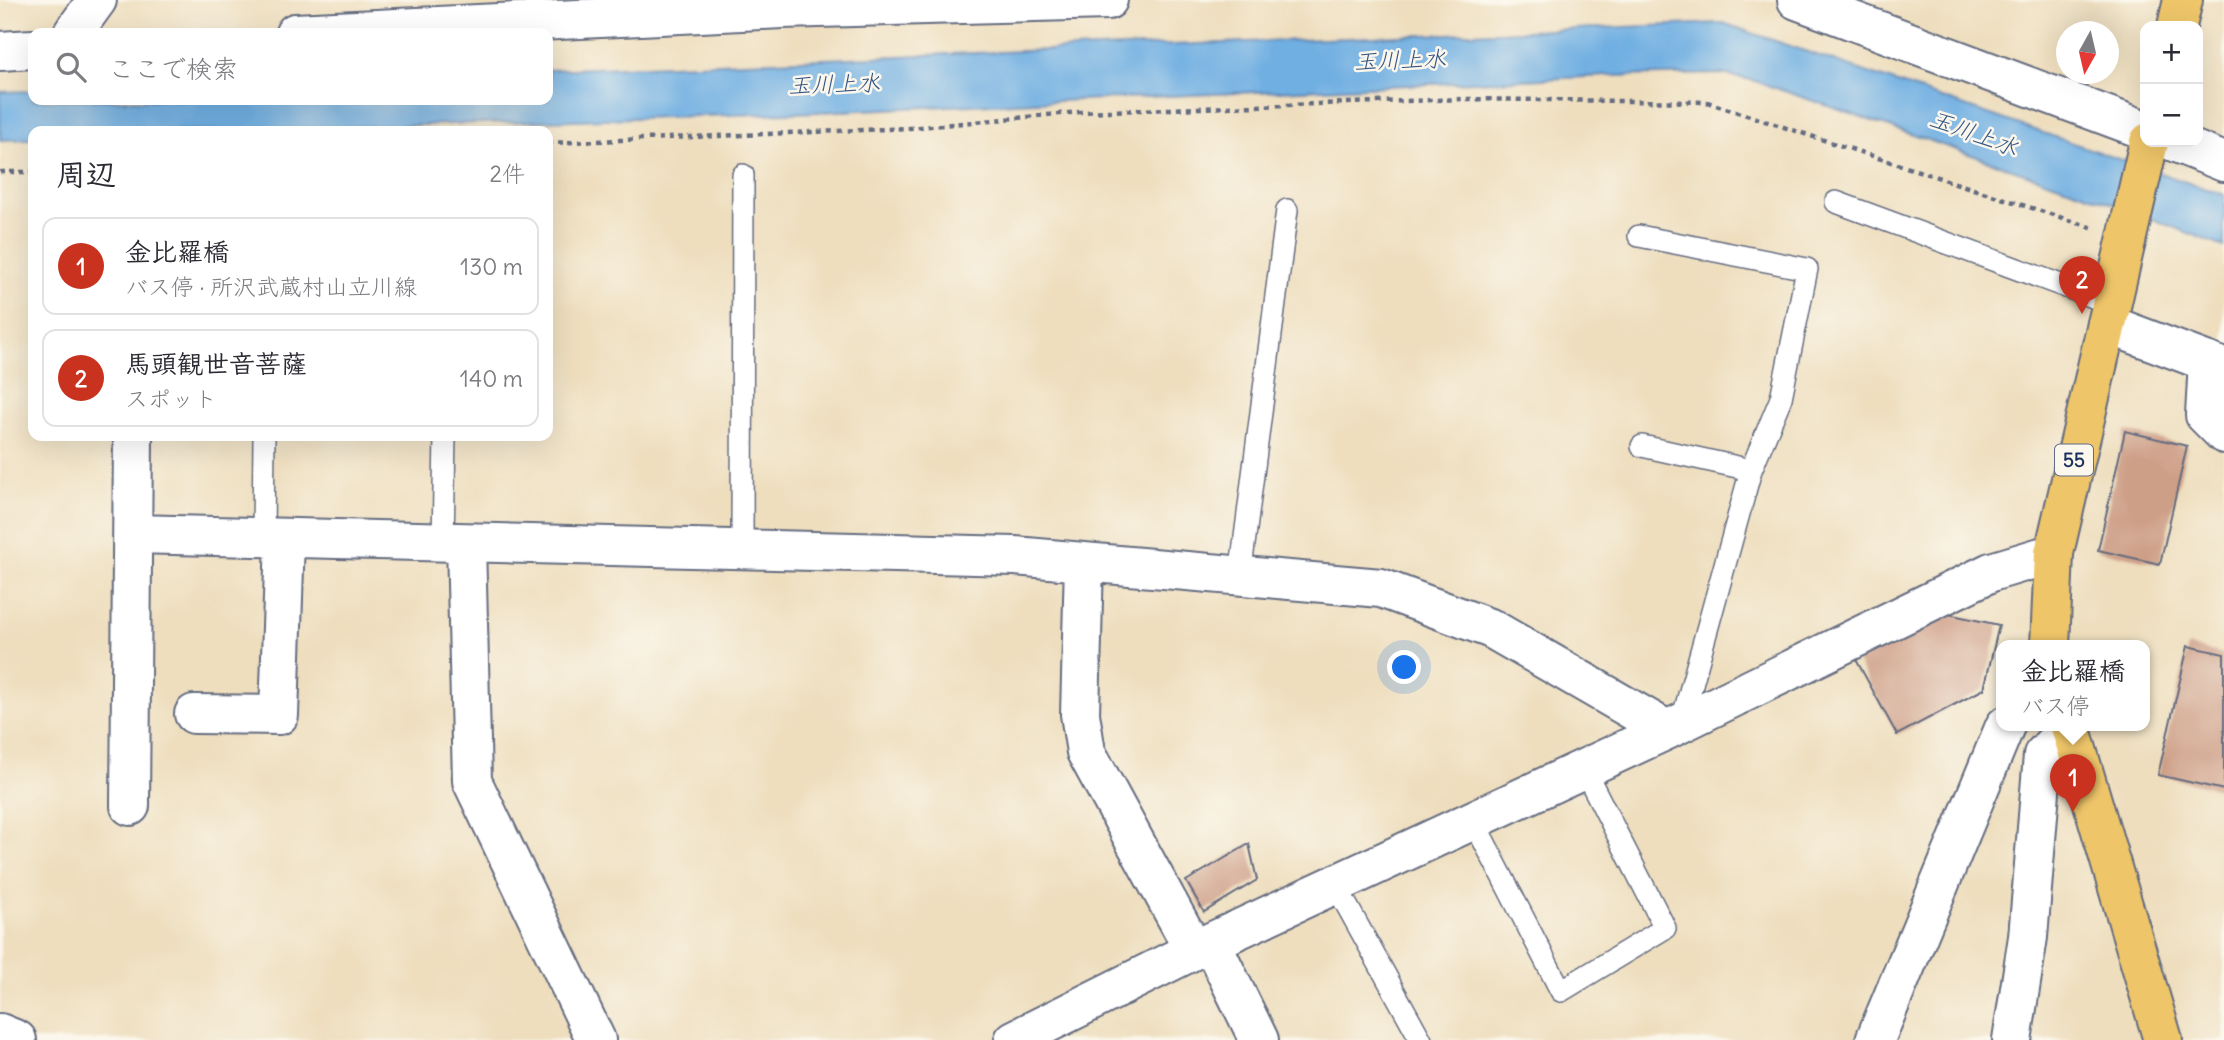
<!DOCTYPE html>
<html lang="ja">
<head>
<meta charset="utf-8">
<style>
	body { margin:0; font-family:Delius,"Klee One",sans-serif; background:#f7f7f7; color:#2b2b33 }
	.controls { position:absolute; right:21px; top:21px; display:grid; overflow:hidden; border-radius:14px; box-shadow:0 7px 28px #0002 }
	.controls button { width:63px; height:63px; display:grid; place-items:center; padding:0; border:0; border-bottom:2px solid #e1e1e2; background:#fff; color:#2b2b33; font:35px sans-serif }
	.compass { position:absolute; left:2056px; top:21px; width:63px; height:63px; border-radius:50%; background:#fff; box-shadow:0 7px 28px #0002; rotate:188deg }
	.you { position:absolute; left:1405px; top:668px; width:24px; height:24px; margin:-18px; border:5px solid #fff; border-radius:50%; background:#1a73e8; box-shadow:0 0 0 10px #1a73e833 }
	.badge { display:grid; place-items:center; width:46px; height:46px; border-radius:50%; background:#c8321e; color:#fff; font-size:23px; font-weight:700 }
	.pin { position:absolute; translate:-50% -58px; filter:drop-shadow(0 2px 4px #0008) }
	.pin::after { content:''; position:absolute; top:37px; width:24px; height:21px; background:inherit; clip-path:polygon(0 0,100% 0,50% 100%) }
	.popup { position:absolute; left:1996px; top:640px; width:154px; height:91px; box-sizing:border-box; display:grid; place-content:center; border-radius:14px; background:#fff; filter:drop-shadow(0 2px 5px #0005); font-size:23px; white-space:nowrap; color:#7c7c81 }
	.popup b { font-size:26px; color:#2b2b33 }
	.popup::after { content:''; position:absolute; left:50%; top:100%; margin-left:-14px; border:14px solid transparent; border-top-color:#fff }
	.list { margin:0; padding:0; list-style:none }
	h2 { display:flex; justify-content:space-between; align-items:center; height:91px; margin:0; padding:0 28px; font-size:30px }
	h2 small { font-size:23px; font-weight:400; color:#7c7c81 }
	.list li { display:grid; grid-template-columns:46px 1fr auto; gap:21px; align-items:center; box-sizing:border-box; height:98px; margin:0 14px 14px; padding:0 14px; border:2px solid #e1e1e2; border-radius:14px }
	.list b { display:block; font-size:26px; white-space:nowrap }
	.list p { margin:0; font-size:23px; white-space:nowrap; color:#7c7c81 }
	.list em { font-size:23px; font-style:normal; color:#7c7c81 }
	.icon { flex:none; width:38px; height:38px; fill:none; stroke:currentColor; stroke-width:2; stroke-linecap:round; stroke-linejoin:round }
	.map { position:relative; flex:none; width:2224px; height:1040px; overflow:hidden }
	.search { position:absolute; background:#fff; box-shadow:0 7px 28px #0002; left:28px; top:28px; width:525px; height:77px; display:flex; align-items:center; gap:18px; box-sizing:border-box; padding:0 24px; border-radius:14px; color:#7c7c81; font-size:26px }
	.panel { position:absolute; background:#fff; box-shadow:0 7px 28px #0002; left:28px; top:126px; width:525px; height:315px; border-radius:14px }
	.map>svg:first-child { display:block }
</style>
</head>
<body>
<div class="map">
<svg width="2224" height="1040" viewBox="0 0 2224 1040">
	<rect width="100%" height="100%" fill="#fbf7ec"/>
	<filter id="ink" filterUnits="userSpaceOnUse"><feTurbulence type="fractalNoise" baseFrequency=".0143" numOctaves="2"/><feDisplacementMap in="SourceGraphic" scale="14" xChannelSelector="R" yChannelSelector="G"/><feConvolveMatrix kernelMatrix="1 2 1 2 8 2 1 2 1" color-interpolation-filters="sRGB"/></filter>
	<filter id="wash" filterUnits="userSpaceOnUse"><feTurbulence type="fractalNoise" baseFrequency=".00686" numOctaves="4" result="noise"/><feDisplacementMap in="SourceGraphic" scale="28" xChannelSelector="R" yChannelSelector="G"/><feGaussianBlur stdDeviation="1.57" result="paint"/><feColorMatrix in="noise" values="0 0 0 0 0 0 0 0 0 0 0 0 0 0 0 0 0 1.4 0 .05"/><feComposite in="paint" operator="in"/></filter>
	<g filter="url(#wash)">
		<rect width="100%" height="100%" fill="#eedebe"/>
		<!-- water -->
		<path fill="#6fafe2" stroke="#456fa0" stroke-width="2" d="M 1723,23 L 2224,195 L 2224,247 L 2109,202 L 1755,81 L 1722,74 L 1608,76 L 818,112 L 242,131 L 33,131 L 33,139 L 0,140 L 0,92 L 33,91 L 33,100 L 548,100 L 548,70 Z"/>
		<g id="blocks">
			<!-- building -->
			<path fill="#ce9f87" d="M 2125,431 L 2187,446 L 2160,564 L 2098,550 Z
				M 1934,611 L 1999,625 L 1984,689 L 1897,735 L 1853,654 Z
				M 2188,646 L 2224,654 L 2224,790 L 2158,775 Z
				M 1249,844 L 1257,880 L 1204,912 L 1186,881 Z"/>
		</g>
	</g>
	<g filter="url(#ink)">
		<use href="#blocks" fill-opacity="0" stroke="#656c80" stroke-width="2"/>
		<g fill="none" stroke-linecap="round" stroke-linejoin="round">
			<defs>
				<path id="service" d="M 1836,202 L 2112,304
					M 1639,236 L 1807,269 L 1781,398 L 1751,470
					M 1642,446 L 1751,470 L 1681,724
					M 263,538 L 264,436
					M 443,542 L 445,436
					M 742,549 L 743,175
					M 1240,576 L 1287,210
					M 1473,820 L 1561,991 L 1665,928 L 1584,769
					M 1335,884 L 1421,1040"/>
				<path id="minor" d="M 1797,0 L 2145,130
					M 73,33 L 97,0
					M 295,33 L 782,9 L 1108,0
					M 0,51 L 33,49
					M 2174,142 L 2224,162
					M 2208,362 L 2205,415 L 2224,434
					M 134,534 L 1015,556 L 1381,588 L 1492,629 L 1667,730
					M 466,543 L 472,781 L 596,1040
					M 1084,562 L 1080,714 L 1086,752 L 1194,950
					M 194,714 L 279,715 L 285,539
					M 130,806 L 133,436
					M 1211,942 L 1259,1040
					M 0,1033 L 17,1040
					M 1014,1040 L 1194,950 L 1667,730 L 1991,572 L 2054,553
					M 2012,1040 L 2028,937 L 2043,755 L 2070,726"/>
				<path id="tertiary" d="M 2107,324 L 2224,368
					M 1875,1040 L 2005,726"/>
				<path id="primary" d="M 2177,26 L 2183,0
					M 2050,646 L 2054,553 L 2149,142
					M 2070,726 L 2163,1040"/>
			</defs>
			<!-- service casing -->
			<use href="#service" stroke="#656c80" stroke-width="24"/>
			<!-- minor casing -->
			<use href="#minor" stroke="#656c80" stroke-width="42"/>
			<!-- tertiary casing -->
			<use href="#tertiary" stroke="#656c80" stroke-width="42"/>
			<!-- primary casing -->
			<use href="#primary" stroke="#656c80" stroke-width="42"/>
			<!-- path -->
			<path stroke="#656c80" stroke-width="4.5" stroke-dasharray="5 5" stroke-linecap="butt" d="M 548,143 L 910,128 L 1080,112 L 1465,99 L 1707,102 L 2093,228
				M 0,172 L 33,172"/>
			<!-- service -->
			<use href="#service" stroke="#fff" stroke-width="21"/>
			<!-- minor -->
			<use href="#minor" stroke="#fff" stroke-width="38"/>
			<!-- tertiary -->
			<use href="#tertiary" stroke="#fff" stroke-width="38"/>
			<!-- primary -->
			<use href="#primary" stroke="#eec569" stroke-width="38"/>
		</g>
	</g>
	<g text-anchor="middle" stroke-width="5" stroke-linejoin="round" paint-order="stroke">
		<!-- shield labels -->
		<rect fill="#fbf7ec" stroke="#5e6b89" stroke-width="2" x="2055" y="444.5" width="38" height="31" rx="5"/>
		<g font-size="19" font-weight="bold" fill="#1b2f5e">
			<text x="2074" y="467">55</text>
		</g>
		<!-- water labels -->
		<g font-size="23" font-style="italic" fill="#345586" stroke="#fbf7ec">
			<text transform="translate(1400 60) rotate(-2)" y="8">玉川上水</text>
			<text transform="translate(834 84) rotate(-2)" y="8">玉川上水</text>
			<text transform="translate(1974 133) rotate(20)" y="8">玉川上水</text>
		</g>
	</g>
</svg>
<div class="controls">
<button>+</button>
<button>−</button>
</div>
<svg class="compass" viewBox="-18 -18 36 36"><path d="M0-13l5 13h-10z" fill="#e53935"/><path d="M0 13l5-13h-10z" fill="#7c7c81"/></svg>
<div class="you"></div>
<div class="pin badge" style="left:2073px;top:812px">1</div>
<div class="popup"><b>金比羅橋</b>バス停</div>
<div class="pin badge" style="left:2082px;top:314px">2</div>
<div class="search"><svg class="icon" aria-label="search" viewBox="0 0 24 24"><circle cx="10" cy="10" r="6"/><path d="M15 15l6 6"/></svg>ここで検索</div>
<section class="panel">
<h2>周辺<small>2件</small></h2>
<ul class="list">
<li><span class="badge">1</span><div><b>金比羅橋</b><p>バス停 · 所沢武蔵村山立川線</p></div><em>130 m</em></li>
<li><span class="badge">2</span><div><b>馬頭観世音菩薩</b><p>スポット</p></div><em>140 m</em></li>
</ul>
</section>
</div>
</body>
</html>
